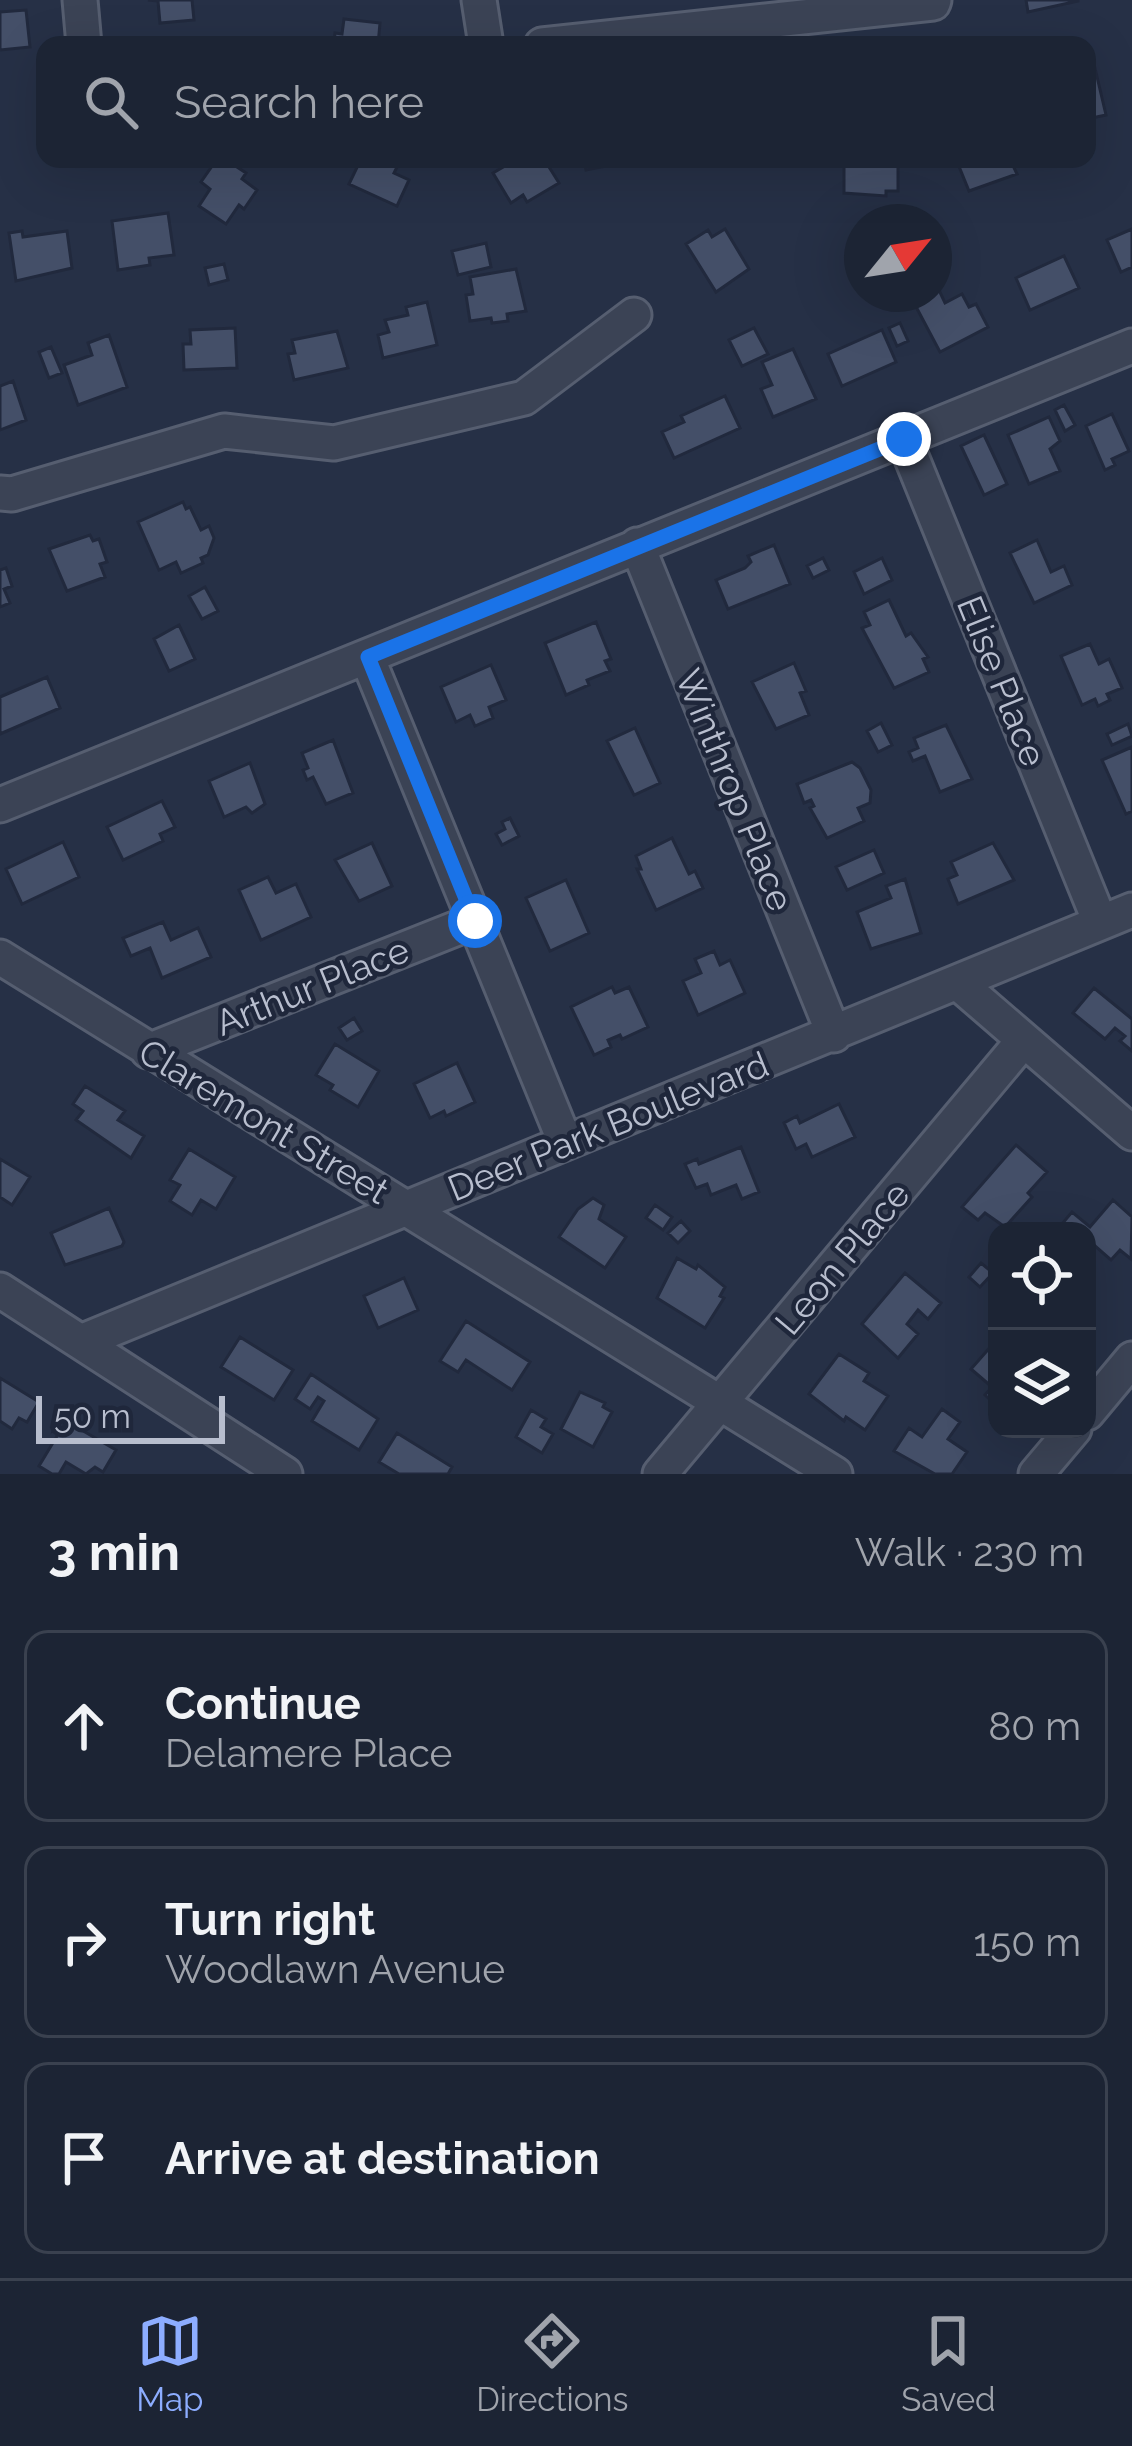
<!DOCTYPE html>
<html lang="en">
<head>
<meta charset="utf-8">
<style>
	body { margin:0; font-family:Raleway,sans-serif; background:#252c3c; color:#f1f3f6 }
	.controls { position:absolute; right:36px; bottom:36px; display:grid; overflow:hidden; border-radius:24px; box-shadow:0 12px 48px #0002 }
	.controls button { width:108px; height:108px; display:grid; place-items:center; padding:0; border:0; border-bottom:3px solid #3a414f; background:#1c2434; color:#f1f3f6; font:60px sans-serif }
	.compass { position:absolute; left:844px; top:204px; width:108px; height:108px; border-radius:50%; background:#1c2434; box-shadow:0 12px 48px #0002; rotate:60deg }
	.scale { position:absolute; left:36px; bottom:30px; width:189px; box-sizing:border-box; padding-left:12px; border:6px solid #b8bece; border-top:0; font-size:33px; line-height:42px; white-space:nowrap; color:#b8bece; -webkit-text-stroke:9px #1f273b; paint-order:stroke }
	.stop { position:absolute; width:36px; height:36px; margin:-27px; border:9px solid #1a73e8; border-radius:50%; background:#fff }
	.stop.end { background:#1a73e8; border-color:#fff; box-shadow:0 3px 12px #0008 }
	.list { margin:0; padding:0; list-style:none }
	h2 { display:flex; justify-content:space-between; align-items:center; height:156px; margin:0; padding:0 48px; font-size:51px }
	h2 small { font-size:39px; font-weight:400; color:#a0a4ac }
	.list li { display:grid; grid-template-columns:78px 1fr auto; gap:36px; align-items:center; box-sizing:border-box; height:192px; margin:0 24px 24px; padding:0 24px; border:3px solid #3a414f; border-radius:24px }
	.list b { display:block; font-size:45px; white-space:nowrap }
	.list p { margin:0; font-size:39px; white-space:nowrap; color:#a0a4ac }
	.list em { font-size:39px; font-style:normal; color:#a0a4ac }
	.icon { flex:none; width:66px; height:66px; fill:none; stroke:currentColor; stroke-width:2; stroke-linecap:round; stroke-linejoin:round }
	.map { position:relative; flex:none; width:1132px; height:1474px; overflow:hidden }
	.search { position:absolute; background:#1c2434; box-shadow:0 12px 48px #0002; left:36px; right:36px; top:36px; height:132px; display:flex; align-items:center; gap:30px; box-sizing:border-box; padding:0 42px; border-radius:24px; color:#a0a4ac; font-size:45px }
	.sheet { height:804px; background:#1c2434 }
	nav { display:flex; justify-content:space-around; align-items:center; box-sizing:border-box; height:168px; border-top:3px solid #3a414f; background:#1c2434; font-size:33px; color:#a0a4ac }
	nav a { display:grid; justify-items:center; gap:6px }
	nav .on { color:#8dadff }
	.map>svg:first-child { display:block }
</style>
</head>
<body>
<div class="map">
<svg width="1132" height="1474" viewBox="0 0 1132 1474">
	<rect width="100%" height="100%" fill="#263046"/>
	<!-- building -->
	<path fill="#444f68" stroke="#21293d" stroke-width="3" d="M 148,0 L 192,0 L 194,20 L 160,23 L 158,1 Z
		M 1026,0 L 1078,0 L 1078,1 L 1028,12 Z
		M 26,10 L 30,47 L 0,50 L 0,12 Z
		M 344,19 L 380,23 L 378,45 L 334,45 L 335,33 L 342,34 Z
		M 1094,64 L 1106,115 L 1087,119 L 1087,65 Z
		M 217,159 L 225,159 L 246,173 L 242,179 L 257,190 L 244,209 L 239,205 L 226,224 L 199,206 L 210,189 L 201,182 Z
		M 361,159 L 401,159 L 394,173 L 409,180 L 397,206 L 349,184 Z
		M 517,159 L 544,159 L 559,183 L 527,202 L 523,195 L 511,203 L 493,173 Z
		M 579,159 L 626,159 L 626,162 L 586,170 L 584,160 Z
		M 844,159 L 898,161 L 898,191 L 886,191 L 886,196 L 844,193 Z
		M 956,159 L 1010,159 L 1017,174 L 969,191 Z
		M 168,213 L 174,255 L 149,258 L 150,265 L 118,270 L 112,221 Z
		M 725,229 L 749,269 L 716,292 L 686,244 L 708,230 L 712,237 Z
		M 1132,229 L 1132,267 L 1121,272 L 1107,240 Z
		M 22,231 L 23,237 L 67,231 L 72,268 L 16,281 L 9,233 Z
		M 486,243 L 491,267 L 458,275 L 452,251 Z
		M 1064,256 L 1079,288 L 1030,310 L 1016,278 Z
		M 224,264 L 228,280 L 209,285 L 205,268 Z
		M 516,269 L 526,311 L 507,314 L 508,321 L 492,323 L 491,318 L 470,321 L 466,295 L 473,294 L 470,277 Z
		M 938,288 L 945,303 L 962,294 L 969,307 L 976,304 L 988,327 L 940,352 L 913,301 L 934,294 Z
		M 427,302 L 437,345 L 383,358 L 378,335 L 389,332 L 385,320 L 408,315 L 406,307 Z
		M 900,323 L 908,341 L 897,346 L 889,328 Z
		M 235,328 L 237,368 L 184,370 L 183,344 L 191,344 L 190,330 Z
		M 754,328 L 768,354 L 742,366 L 729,340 Z
		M 882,330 L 896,362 L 842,386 L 828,354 Z
		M 337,331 L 348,368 L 294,380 L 288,354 L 295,353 L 292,340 Z
		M 109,335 L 127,387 L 78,405 L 64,365 L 92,355 L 88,343 Z
		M 51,347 L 62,373 L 49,378 L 39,352 Z
		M 793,349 L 816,399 L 773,417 L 761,389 L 772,385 L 762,362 Z
		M 13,381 L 26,420 L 0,430 L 0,386 Z
		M 725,396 L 740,428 L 674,458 L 662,432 L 684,422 L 681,416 Z
		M 1064,405 L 1075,425 L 1065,431 L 1055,410 Z
		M 1112,414 L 1129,451 L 1112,459 L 1115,465 L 1105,470 L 1086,426 Z
		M 1049,417 L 1060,441 L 1050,449 L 1060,471 L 1029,484 L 1008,435 Z
		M 984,435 L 1007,484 L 984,495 L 961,446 Z
		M 183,502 L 186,509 L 190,507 L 201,530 L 209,526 L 214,538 L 208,555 L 201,558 L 203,563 L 181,573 L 176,562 L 159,570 L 138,522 Z
		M 90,535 L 93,541 L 99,539 L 107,562 L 100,564 L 105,577 L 67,591 L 49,549 Z
		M 1037,540 L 1051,572 L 1064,566 L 1072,585 L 1034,603 L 1010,553 Z
		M 774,545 L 790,584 L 728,609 L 716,580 L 745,568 L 751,562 L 748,556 Z
		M 823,558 L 829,570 L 813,578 L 807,566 Z
		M 882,558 L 892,580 L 864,594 L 854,572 Z
		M 6,568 L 12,586 L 4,589 L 10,603 L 0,607 L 0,570 Z
		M 205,587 L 218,611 L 202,619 L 189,596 Z
		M 889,600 L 906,636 L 911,633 L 928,657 L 923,659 L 929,672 L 894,688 L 862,628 L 870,625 L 864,612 Z
		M 596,622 L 611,659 L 605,661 L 610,671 L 587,680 L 589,685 L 566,695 L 545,643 Z
		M 179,625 L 195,659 L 169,671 L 154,639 Z
		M 1090,644 L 1099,664 L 1109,659 L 1122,688 L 1107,694 L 1110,700 L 1098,706 L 1095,699 L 1082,705 L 1061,656 Z
		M 794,663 L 806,691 L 800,693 L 809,715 L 776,729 L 752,682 Z
		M 491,665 L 506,700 L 489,707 L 493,718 L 475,726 L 470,715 L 456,722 L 441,687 Z
		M 47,677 L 60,708 L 0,734 L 0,697 Z
		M 881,723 L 892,745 L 878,752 L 867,731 Z
		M 1128,724 L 1132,736 L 1112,745 L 1107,734 Z
		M 946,725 L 972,779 L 940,792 L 925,756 L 913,761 L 909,752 L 918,748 L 914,738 Z
		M 635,728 L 660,783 L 634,795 L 607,741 Z
		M 333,740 L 353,793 L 326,804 L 313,777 L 307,780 L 303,770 L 308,768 L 302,753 Z
		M 1132,747 L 1132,811 L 1126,814 L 1102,760 Z
		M 852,762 L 860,768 L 871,790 L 870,803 L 858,808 L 864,821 L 827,838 L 810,808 L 814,806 L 811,800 L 804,803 L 797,784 Z
		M 250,763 L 265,804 L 252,813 L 246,807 L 224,817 L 209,781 Z
		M 162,801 L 175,827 L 160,834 L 163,841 L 123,860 L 107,827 Z
		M 510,818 L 519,836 L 502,845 L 496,834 L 505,829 L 502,822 Z
		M 672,838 L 689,874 L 695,871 L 703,888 L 656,910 L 637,869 L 641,869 L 636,856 Z
		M 63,842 L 79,877 L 22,904 L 6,869 Z
		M 372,843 L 392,886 L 359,901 L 335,860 Z
		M 993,843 L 1014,880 L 958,904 L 948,879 L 957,875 L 951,862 Z
		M 874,850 L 884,873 L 847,890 L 836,867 Z
		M 268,877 L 276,893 L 296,884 L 311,917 L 261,940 L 239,890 Z
		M 905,879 L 921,933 L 871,949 L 857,912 L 891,898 L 886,886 Z
		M 566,880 L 589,933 L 550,951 L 526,898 Z
		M 163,922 L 171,940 L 198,928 L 211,957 L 162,978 L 150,948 L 131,956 L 123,938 Z
		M 714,951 L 720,965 L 730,960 L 745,993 L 698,1015 L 683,981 L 701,973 L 695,959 Z
		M 612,987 L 615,993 L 629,987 L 648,1027 L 622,1039 L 620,1035 L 608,1040 L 611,1047 L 594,1055 L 571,1007 Z
		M 1094,988 L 1132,1019 L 1132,1051 L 1120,1041 L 1125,1036 L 1115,1028 L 1105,1039 L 1073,1013 Z
		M 354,1018 L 362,1031 L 347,1040 L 339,1028 Z
		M 335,1044 L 379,1071 L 358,1107 L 330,1090 L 333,1085 L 316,1075 Z
		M 457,1063 L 475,1102 L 446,1116 L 444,1111 L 430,1118 L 414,1084 Z
		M 85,1086 L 125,1111 L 118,1120 L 144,1136 L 131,1158 L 76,1120 L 83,1111 L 73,1104 Z
		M 839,1104 L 855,1137 L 812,1157 L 806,1144 L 796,1149 L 784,1123 L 797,1116 L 800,1123 Z
		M 1016,1145 L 1047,1172 L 1028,1193 L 1032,1197 L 1005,1227 L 985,1213 L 978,1220 L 962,1207 Z
		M 741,1147 L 759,1192 L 742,1199 L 736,1185 L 711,1195 L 707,1184 L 696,1188 L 685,1164 L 697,1159 L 699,1164 Z
		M 189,1149 L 235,1177 L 216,1209 L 201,1200 L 192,1215 L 170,1201 L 180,1185 L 170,1180 Z
		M 0,1159 L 30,1177 L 12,1205 L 0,1197 Z
		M 593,1198 L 604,1205 L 599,1219 L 626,1237 L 605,1268 L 559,1237 L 578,1209 Z
		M 1113,1200 L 1132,1217 L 1131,1259 L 1120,1250 L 1111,1260 L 1087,1239 L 1087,1231 L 1056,1231 L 1072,1212 L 1090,1227 Z
		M 655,1205 L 672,1217 L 663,1230 L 646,1218 Z
		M 109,1208 L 124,1242 L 122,1246 L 65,1265 L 51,1233 Z
		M 681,1221 L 690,1231 L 678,1243 L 668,1233 Z
		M 677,1258 L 696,1269 L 698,1265 L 725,1287 L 720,1296 L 724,1298 L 705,1328 L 657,1298 Z
		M 981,1263 L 993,1273 L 980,1287 L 969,1277 Z
		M 905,1273 L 941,1303 L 928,1319 L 918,1310 L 907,1324 L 918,1334 L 898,1358 L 862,1324 Z
		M 404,1278 L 418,1310 L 378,1328 L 364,1296 Z
		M 466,1321 L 530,1362 L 512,1390 L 466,1360 L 458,1372 L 440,1361 Z
		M 240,1337 L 293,1370 L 274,1400 L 221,1367 Z
		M 993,1344 L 997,1348 L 997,1406 L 985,1395 L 992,1387 L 971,1369 Z
		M 839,1354 L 869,1373 L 864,1381 L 888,1396 L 865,1430 L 846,1417 L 844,1421 L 809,1394 Z
		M 311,1374 L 378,1419 L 359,1450 L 312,1421 L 324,1401 L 318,1397 L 310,1409 L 295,1399 Z
		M 0,1378 L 39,1402 L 27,1422 L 19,1418 L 12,1429 L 0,1421 Z
		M 580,1392 L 605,1403 L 603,1407 L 612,1412 L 593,1447 L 561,1429 Z
		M 942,1409 L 960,1422 L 948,1439 L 967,1452 L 952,1474 L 935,1474 L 894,1451 L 909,1428 L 922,1437 Z
		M 531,1410 L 546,1419 L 541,1427 L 553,1434 L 542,1453 L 516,1437 Z
		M 66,1421 L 116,1450 L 103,1472 L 95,1467 L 86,1474 L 66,1462 L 59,1474 L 52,1474 L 39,1466 Z
		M 397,1433 L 452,1467 L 448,1474 L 399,1474 L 379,1462 Z"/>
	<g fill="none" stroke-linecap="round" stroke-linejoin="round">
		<defs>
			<path id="minor" d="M 80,0 L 84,45
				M 479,0 L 486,45
				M 542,45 L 933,3 L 934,0
				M 904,439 L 1100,922
				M 0,493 L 12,494 L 224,431 L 334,443 L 524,398 L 634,315
				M 637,545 L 834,1035
				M 367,657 L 565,1142
				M 0,805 L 1132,346
				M 0,957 L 835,1474
				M 957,982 L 1132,1133
				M 148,1051 L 475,921
				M 0,1290 L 285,1474
				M 83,1341 L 1132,910
				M 1087,1413 L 1132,1359
				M 660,1474 L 1023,1041
				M 1036,1474 L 1074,1429"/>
		</defs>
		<!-- minor casing -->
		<use href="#minor" stroke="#565e70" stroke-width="39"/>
		<!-- minor -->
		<use href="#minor" stroke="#3b4355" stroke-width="33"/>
	</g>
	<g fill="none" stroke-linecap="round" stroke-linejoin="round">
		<!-- route -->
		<path stroke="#1a73e8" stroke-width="15" d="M 475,921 L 368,657 L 904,439"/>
	</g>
	<g text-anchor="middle" stroke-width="9" stroke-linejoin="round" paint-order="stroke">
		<!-- street labels -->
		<g font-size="36" fill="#b8bece" stroke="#1f273b">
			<text transform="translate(1002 681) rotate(68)" y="13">Elise Place</text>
			<text transform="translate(735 790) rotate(68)" y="13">Winthrop Place</text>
			<text transform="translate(312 986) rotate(-22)" y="13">Arthur Place</text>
			<text transform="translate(264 1121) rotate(31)" y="13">Claremont Street</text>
			<text transform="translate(608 1126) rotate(-22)" y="13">Deer Park Boulevard</text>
			<text transform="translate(842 1258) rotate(-50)" y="13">Leon Place</text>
		</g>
	</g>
</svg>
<div class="controls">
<button><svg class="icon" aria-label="locate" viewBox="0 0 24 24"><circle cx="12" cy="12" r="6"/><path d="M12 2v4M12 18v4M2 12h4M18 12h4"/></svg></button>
<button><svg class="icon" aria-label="layers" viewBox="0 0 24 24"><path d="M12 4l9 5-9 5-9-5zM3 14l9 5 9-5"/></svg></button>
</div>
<svg class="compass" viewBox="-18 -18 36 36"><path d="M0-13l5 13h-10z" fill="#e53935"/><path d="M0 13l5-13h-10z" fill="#a0a4ac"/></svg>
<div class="scale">50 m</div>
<div class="stop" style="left:475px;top:921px"></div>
<div class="stop end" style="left:904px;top:439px"></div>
<div class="search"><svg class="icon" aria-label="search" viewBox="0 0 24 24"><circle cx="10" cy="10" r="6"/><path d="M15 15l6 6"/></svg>Search here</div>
</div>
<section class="sheet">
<h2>3 min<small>Walk · 230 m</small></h2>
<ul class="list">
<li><svg class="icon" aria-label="ahead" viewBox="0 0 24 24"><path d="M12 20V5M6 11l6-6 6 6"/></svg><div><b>Continue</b><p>Delamere Place</p></div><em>80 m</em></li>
<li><svg class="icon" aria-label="right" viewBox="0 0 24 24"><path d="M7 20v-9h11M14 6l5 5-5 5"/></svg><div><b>Turn right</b><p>Woodlawn Avenue</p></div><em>150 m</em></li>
<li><svg class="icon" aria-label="arrive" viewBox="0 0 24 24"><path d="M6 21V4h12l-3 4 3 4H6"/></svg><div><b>Arrive at destination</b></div></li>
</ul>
</section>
<nav>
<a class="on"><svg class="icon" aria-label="map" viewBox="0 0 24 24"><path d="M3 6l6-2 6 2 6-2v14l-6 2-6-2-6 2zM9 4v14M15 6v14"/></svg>Map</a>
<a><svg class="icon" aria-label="directions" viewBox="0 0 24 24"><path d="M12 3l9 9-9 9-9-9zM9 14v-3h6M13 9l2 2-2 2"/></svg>Directions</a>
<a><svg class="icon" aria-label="saved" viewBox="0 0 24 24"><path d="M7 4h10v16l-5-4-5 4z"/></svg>Saved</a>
</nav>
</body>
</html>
